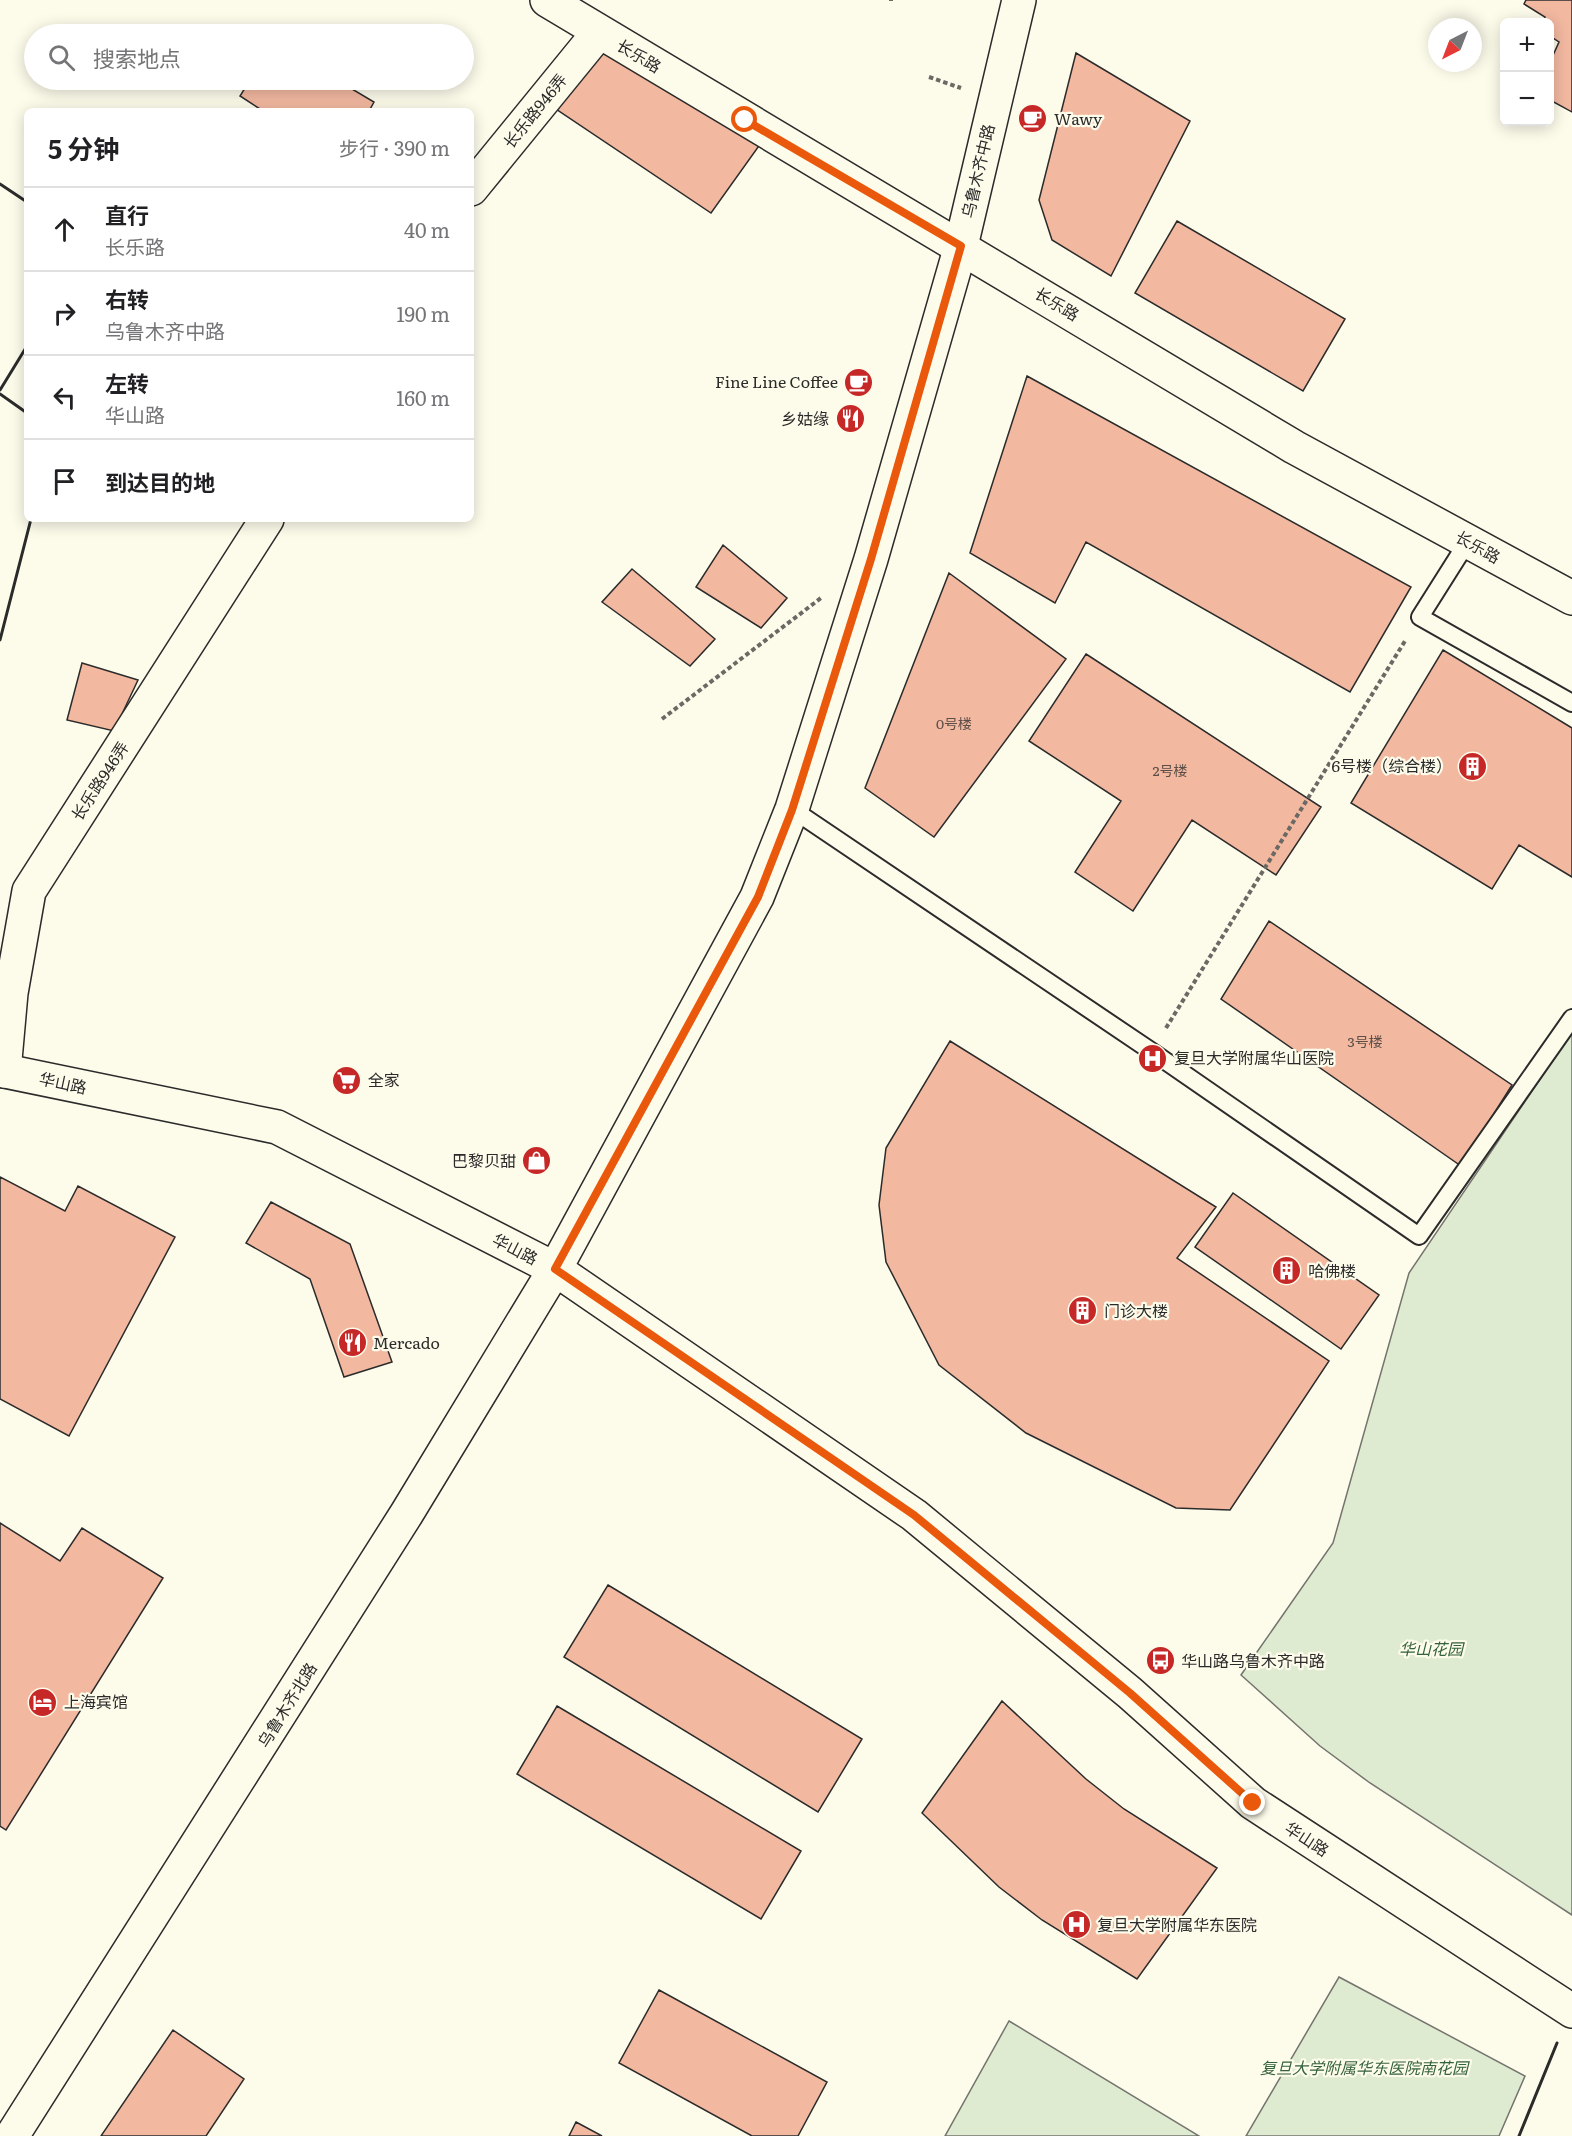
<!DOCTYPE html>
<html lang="zh">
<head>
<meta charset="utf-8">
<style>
	body { margin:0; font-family:Literata,"Noto Sans SC",serif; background:#f2f2f2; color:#202124 }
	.controls { position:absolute; right:18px; top:18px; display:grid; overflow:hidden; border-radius:9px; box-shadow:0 3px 15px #0003 }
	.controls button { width:54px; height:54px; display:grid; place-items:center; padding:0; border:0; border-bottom:2px solid #e0e0e0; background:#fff; color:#202124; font:30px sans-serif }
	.compass { position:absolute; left:1428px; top:18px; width:54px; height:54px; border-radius:50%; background:#fff; box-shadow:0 3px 15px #0003; rotate:222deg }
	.stop { position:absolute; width:18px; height:18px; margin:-14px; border:4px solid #ea580c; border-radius:50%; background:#fff }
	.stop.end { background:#ea580c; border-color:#fff; box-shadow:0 2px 6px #0008 }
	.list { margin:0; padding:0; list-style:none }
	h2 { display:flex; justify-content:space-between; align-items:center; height:78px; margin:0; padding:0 24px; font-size:26px }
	h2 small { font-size:20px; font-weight:400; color:#757577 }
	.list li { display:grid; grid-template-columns:39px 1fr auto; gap:18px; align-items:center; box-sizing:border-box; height:84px; padding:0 24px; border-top:2px solid #e0e0e0 }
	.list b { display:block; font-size:22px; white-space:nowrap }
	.list p { margin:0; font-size:20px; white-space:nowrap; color:#757577 }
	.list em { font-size:20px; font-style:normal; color:#757577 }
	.icon { flex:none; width:33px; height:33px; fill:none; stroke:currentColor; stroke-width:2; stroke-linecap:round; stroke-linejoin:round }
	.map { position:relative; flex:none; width:1572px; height:2136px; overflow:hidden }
	.search { position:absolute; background:#fff; box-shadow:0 3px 15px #0003; left:24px; top:24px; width:450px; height:66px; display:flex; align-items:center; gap:15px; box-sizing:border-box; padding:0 21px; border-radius:33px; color:#757577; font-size:22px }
	.panel { position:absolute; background:#fff; box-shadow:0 3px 15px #0003; left:24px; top:108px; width:450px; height:414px; border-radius:9px }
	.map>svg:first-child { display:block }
</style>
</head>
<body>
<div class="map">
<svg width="1572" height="2136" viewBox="0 0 1572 2136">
	<rect width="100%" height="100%" fill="#fdfbea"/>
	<!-- green -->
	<path fill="#deebd1" stroke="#74746e" stroke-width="1.5" d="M 1572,1032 L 1572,1915 L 1370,1783 L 1320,1746 L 1241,1675 L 1333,1543 L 1409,1273 Z
		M 1339,1977 L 1525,2076 L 1499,2136 L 1246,2136 Z
		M 1009,2021 L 1199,2136 L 945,2136 Z"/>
	<!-- building -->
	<path fill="#f2b8a0" stroke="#2b2b2b" stroke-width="1.5" d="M 1526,0 L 1572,0 L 1572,112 L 1550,100 L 1550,62 L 1559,42 L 1550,36 L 1550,22 L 1543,22 L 1545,17 L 1524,4 Z
		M 601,45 L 761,143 L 711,213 L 553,107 Z
		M 1076,53 L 1190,121 L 1111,276 L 1052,240 L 1039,200 Z
		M 250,80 L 337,80 L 374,102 L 369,111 L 263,111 L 240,96 Z
		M 1177,221 L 1345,319 L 1303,391 L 1135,293 Z
		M 1027,376 L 1411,587 L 1350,692 L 1086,542 L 1055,603 L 970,553 Z
		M 723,545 L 787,598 L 761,628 L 696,587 Z
		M 632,569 L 715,639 L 690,666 L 602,602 Z
		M 949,573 L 1066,659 L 934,837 L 865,788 Z
		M 1443,650 L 1572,728 L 1572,877 L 1519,845 L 1492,889 L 1351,803 Z
		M 1086,654 L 1321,807 L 1276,875 L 1192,820 L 1133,911 L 1075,872 L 1121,801 L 1029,741 Z
		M 82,663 L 138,680 L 114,731 L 67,720 Z
		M 1269,921 L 1512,1085 L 1461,1166 L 1221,999 Z
		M 950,1041 L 1216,1207 L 1177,1258 L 1329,1361 L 1230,1510 L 1176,1508 L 1026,1433 L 939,1365 L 886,1262 L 879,1205 L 886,1148 Z
		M 0,1177 L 65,1211 L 78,1186 L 175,1237 L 69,1436 L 0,1399 Z
		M 1233,1193 L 1379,1295 L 1341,1349 L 1195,1247 Z
		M 271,1202 L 350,1244 L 392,1362 L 344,1377 L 310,1279 L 246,1243 Z
		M 0,1523 L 60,1561 L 82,1528 L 163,1578 L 6,1830 L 0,1826 Z
		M 608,1585 L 862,1739 L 818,1812 L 564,1657 Z
		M 1002,1701 L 1086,1779 L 1124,1809 L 1217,1868 L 1137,1979 L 1042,1920 L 999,1887 L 922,1813 Z
		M 557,1706 L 801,1851 L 761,1919 L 517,1774 Z
		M 659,1990 L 827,2082 L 798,2136 L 752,2136 L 619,2063 Z
		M 173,2030 L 244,2079 L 206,2136 L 101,2136 Z
		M 576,2122 L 602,2136 L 569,2136 Z"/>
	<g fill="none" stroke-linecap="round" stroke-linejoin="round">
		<defs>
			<path id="lane" d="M 1468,541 L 1420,617 L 1572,703
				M 792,809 L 1151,1051 L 1419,1236 L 1572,1018"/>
			<path id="street" d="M 547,0 L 1294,447 L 1572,598
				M 471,189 L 599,32
				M 4,1071 L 11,993 L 29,891 L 267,519"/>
			<path id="secondary" d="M 0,1070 L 277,1127 L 555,1269 L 914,1515 L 1130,1693 L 1253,1803 L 1572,2011
				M 12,2136 L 407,1513 L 555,1269 L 757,897 L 792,809 L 871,559 L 961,246 L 1019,0"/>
		</defs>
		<!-- lane casing -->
		<use href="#lane" stroke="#2b2b2b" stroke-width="20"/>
		<!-- street casing -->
		<use href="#street" stroke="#2b2b2b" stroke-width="36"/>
		<!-- secondary casing -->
		<use href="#secondary" stroke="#2b2b2b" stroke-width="36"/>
		<!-- path -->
		<path stroke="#6a6964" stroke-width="4" stroke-dasharray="4.5 3" stroke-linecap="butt" d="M 891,1 L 891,0
			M 929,77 L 961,88
			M 662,719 L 821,598
			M 1166,1028 L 1405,641"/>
		<!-- lane -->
		<use href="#lane" stroke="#fdfbea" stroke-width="16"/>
		<!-- street -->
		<use href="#street" stroke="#fdfbea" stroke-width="33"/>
		<!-- secondary -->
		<use href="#secondary" stroke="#fdfbea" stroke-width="33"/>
		<!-- wall -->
		<path stroke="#2b2b2b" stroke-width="3" d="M 0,184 L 27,202
			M 0,390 L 27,346
			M 0,394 L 27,413
			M 0,640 L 31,519
			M 1519,2136 L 1557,2043"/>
	</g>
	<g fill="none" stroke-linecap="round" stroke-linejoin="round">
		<!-- route -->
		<path stroke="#ea580c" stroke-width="8" d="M 745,120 L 961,246 L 871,559 L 792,810 L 758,897 L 555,1269 L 914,1515 L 1130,1693 L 1253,1803"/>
	</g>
	<!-- icons -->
	<defs>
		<symbol id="cafe-disc" viewBox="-11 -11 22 22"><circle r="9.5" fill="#c62828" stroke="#fdfbea"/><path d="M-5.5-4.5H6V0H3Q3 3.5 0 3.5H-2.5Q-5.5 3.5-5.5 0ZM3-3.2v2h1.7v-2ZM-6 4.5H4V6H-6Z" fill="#fff"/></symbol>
		<symbol id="restaurant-disc" viewBox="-11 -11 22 22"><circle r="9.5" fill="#c62828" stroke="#fdfbea"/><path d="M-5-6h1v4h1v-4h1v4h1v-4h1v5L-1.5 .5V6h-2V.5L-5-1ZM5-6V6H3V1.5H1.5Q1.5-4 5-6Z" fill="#fff"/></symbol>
		<symbol id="building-disc" viewBox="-11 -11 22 22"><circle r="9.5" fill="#c62828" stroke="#fdfbea"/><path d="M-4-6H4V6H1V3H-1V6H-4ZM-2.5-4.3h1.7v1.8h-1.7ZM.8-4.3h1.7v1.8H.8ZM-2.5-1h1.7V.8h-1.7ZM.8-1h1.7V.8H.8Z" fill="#fff"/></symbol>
		<symbol id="hospital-disc" viewBox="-11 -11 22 22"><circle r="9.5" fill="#c62828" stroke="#fdfbea"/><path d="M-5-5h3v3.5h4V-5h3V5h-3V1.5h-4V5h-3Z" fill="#fff"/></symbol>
		<symbol id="supermarket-disc" viewBox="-11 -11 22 22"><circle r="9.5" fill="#c62828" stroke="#fdfbea"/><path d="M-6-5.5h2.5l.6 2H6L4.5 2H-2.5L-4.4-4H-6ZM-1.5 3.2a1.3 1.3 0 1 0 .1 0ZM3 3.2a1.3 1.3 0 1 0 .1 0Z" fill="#fff"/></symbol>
		<symbol id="shop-disc" viewBox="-11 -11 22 22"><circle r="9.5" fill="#c62828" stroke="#fdfbea"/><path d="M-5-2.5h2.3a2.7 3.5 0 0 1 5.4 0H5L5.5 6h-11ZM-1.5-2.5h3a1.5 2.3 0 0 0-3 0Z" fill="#fff"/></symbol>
		<symbol id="bus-disc" viewBox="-11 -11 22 22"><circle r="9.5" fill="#c62828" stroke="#fdfbea"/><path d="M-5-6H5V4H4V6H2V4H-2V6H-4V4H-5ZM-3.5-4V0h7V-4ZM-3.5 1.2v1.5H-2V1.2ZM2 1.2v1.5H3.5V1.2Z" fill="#fff"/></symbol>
		<symbol id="hotel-disc" viewBox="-11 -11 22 22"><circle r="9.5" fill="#c62828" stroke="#fdfbea"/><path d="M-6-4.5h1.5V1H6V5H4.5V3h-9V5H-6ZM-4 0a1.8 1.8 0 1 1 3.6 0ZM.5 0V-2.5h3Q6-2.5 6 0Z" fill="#fff"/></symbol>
	</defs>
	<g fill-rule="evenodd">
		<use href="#cafe-disc" x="1016" y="102" width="33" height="33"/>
		<use href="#cafe-disc" x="842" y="366" width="33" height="33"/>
		<use href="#restaurant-disc" x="834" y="402" width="33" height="33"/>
		<use href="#building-disc" x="1456" y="750" width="33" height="33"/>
		<use href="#hospital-disc" x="1136" y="1042" width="33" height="33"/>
		<use href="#supermarket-disc" x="330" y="1064" width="33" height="33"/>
		<use href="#shop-disc" x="520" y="1144" width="33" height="33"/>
		<use href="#building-disc" x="1270" y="1254" width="33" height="33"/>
		<use href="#building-disc" x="1066" y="1294" width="33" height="33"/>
		<use href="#restaurant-disc" x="336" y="1326" width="33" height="33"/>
		<use href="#bus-disc" x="1144" y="1644" width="33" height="33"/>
		<use href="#hotel-disc" x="26" y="1686" width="33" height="33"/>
		<use href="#hospital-disc" x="1060" y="1908" width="33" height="33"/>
	</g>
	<g text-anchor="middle" stroke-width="4.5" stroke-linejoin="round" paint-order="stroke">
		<!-- number labels -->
		<g font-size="14" fill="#5d4e48">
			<text x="954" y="729">0号楼</text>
			<text x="1170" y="776">2号楼</text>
			<text x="1365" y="1047">3号楼</text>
		</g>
		<!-- street labels -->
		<g font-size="16" fill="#2b2b2b" stroke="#fdfbea">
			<text transform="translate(639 56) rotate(31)" y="6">长乐路</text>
			<text transform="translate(535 111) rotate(-51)" y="6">长乐路946弄</text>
			<text transform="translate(978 171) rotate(-77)" y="6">乌鲁木齐中路</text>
			<text transform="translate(1057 304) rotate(31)" y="6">长乐路</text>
			<text transform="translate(1478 547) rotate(29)" y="6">长乐路</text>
			<text transform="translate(100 781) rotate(-57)" y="6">长乐路946弄</text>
			<text transform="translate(63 1083) rotate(12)" y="6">华山路</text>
			<text transform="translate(515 1249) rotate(27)" y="6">华山路</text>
			<text transform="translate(287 1705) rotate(-58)" y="6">乌鲁木齐北路</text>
			<text transform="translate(1307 1839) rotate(33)" y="6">华山路</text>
		</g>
		<!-- poi labels -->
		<g font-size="16" fill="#2b2b2b" stroke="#fdfbea" text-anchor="start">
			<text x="1054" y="125">Wawy</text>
			<text x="838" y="388" text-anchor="end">Fine Line Coffee</text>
			<text x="829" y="425" text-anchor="end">乡姑缘</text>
			<text x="1452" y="772" text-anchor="end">6号楼（综合楼）</text>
			<text x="1174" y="1064">复旦大学附属华山医院</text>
			<text x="368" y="1086">全家</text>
			<text x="516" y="1167" text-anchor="end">巴黎贝甜</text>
			<text x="1308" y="1277">哈佛楼</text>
			<text x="1104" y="1317">门诊大楼</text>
			<text x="373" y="1349">Mercado</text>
			<text x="1181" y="1667">华山路乌鲁木齐中路</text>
			<text x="64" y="1708">上海宾馆</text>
			<text x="1097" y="1931">复旦大学附属华东医院</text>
		</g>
		<!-- park labels -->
		<g font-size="16" font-style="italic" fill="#34623c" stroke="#fdfbea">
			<text x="1431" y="1655">华山花园</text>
			<text x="1364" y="2074">复旦大学附属华东医院南花园</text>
		</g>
	</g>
</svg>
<div class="controls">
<button>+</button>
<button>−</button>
</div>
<svg class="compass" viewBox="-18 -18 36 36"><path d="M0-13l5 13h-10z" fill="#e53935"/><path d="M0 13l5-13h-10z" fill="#757577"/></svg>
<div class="stop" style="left:745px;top:120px"></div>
<div class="stop end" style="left:1253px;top:1803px"></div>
<div class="search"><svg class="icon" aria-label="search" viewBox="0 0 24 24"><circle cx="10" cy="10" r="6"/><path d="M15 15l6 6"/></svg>搜索地点</div>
<section class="panel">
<h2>5 分钟<small>步行 · 390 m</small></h2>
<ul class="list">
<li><svg class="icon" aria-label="ahead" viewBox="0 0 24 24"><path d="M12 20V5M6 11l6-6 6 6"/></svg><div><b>直行</b><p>长乐路</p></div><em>40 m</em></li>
<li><svg class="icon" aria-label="right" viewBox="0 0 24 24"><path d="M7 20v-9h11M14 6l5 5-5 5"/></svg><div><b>右转</b><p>乌鲁木齐中路</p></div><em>190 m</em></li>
<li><svg class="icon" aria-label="left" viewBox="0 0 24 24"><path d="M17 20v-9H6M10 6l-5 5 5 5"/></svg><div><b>左转</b><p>华山路</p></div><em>160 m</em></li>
<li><svg class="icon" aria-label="arrive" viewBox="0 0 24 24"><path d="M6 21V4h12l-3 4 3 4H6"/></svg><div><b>到达目的地</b></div></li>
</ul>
</section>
</div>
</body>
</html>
